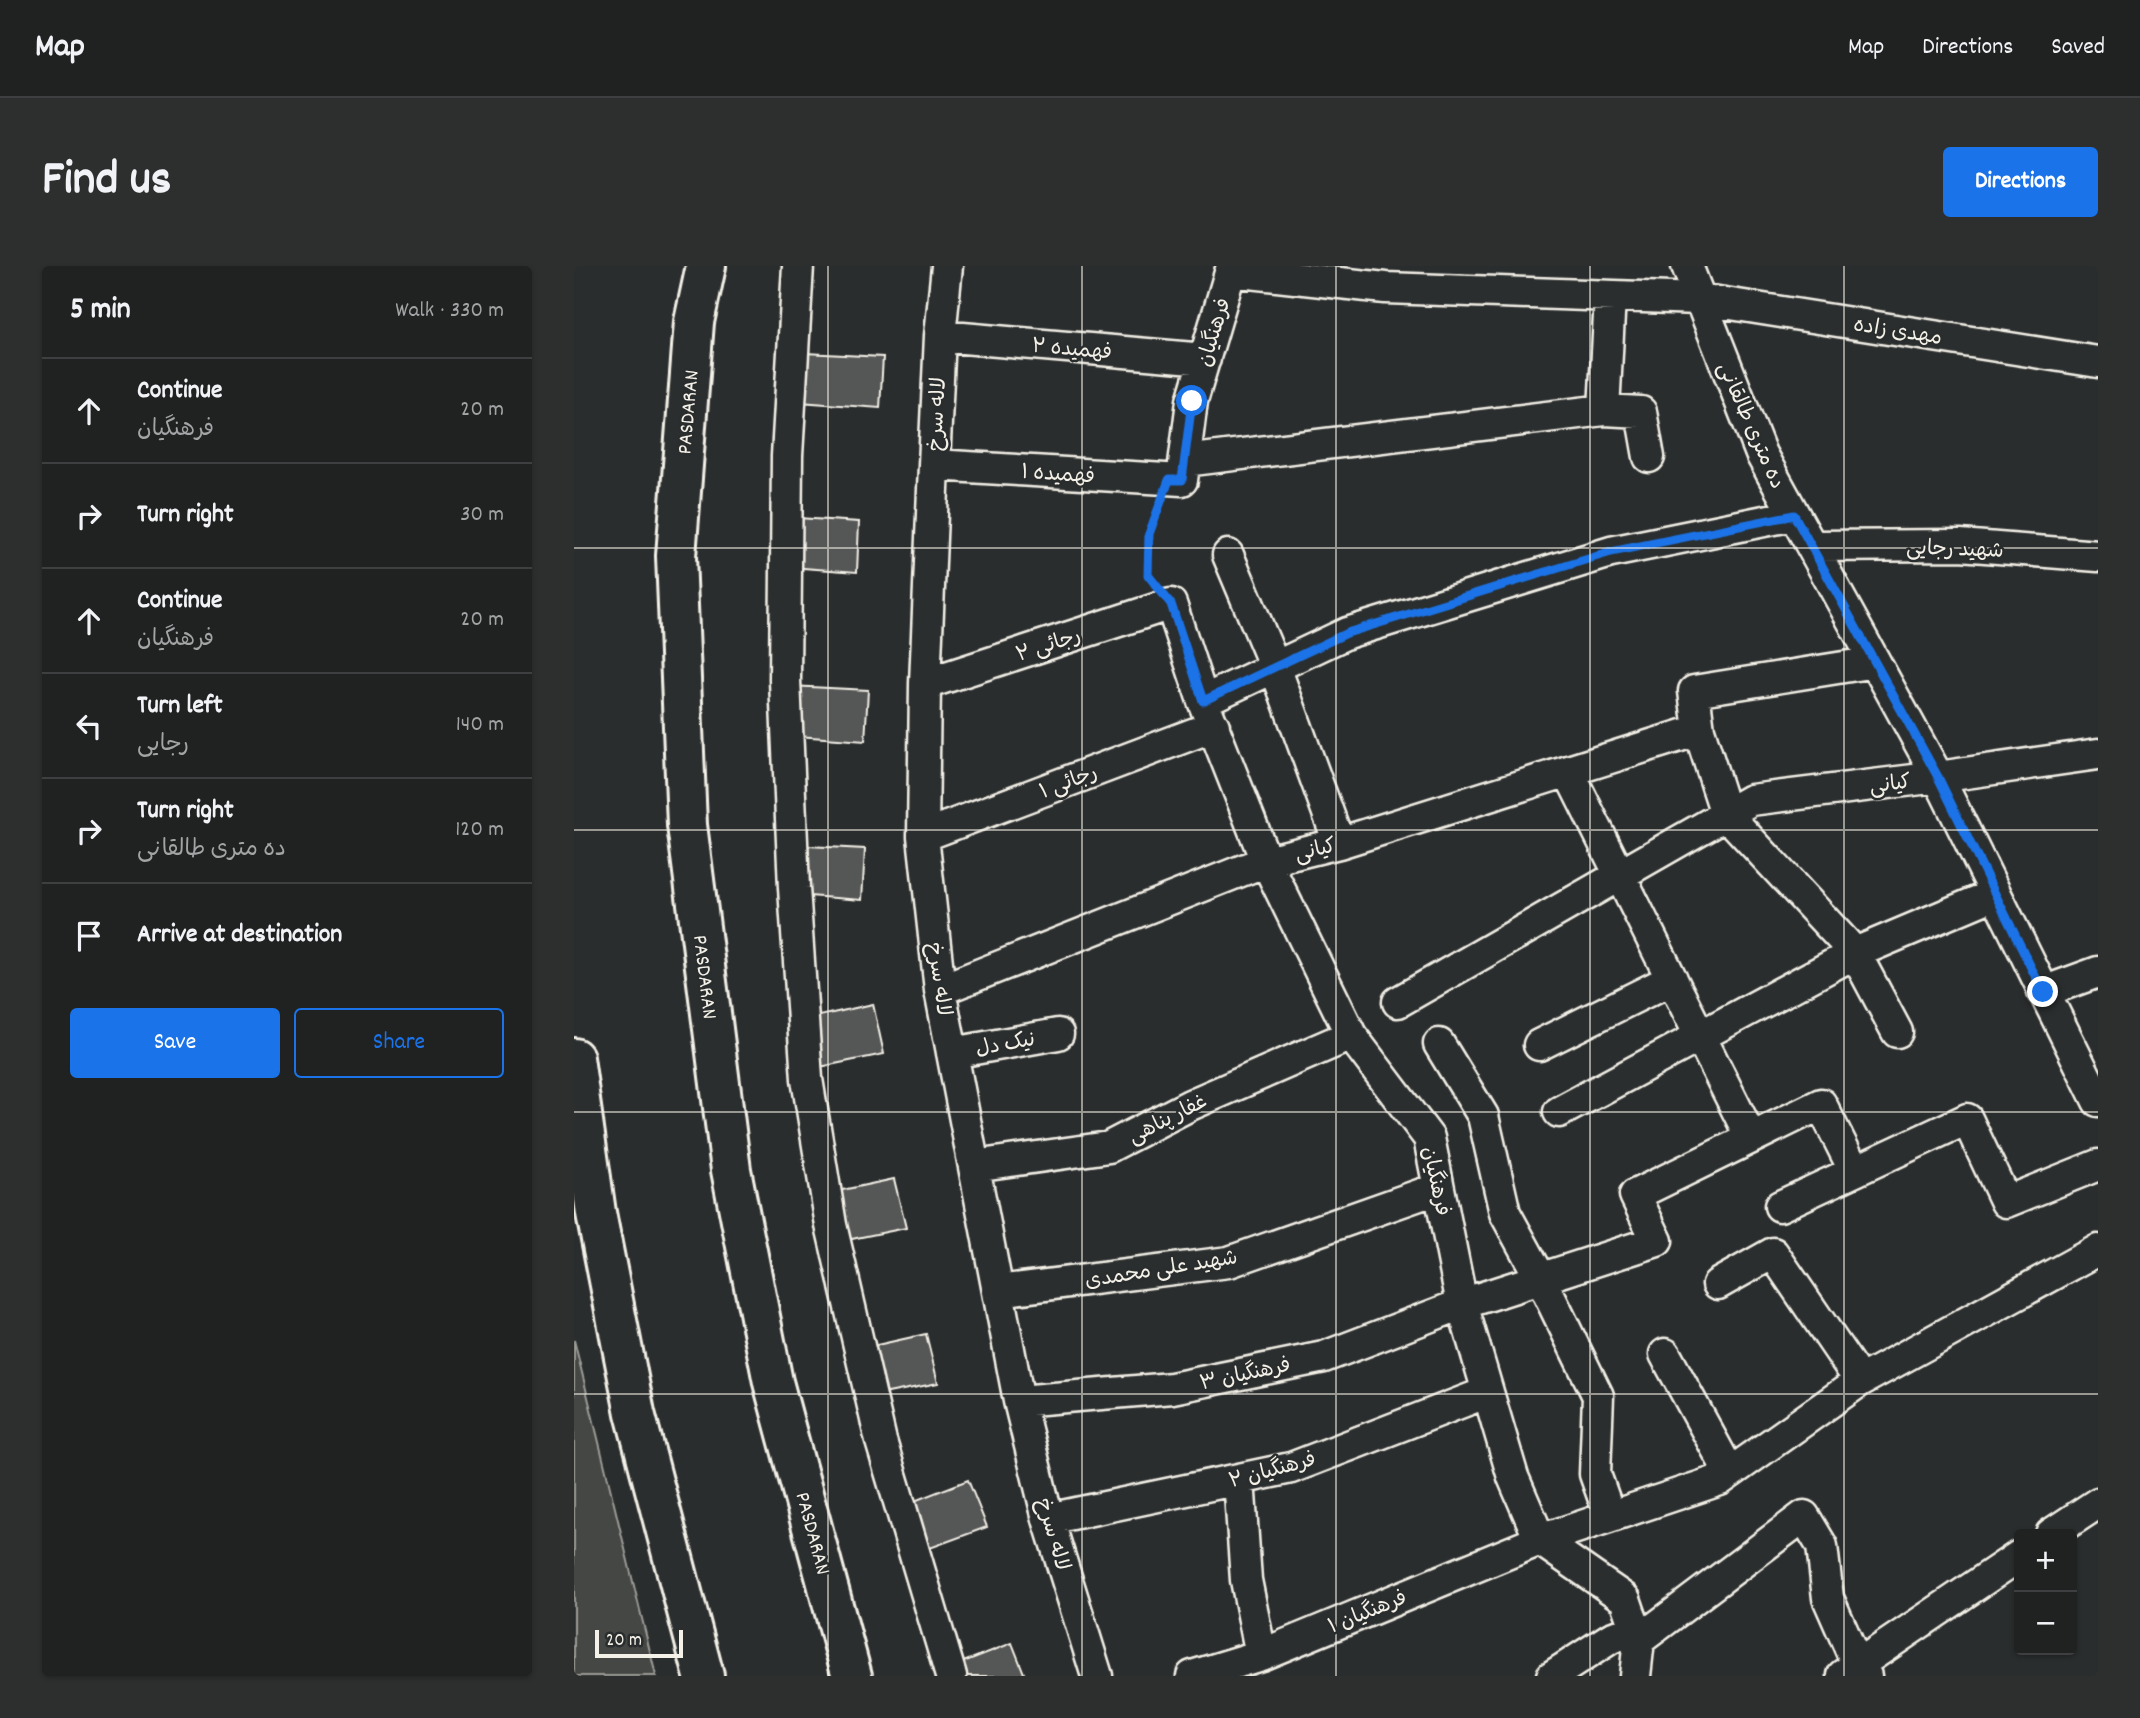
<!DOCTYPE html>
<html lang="en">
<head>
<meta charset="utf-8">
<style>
	body { margin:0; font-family:Dekko,"Playpen Sans Arabic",sans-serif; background:#2d2f2f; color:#f1f3f6 }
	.controls { position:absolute; right:21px; bottom:21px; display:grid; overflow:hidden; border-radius:7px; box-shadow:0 2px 5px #0004 }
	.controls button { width:63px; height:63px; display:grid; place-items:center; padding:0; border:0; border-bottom:2px solid #3d3f40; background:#202222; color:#f1f3f6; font:35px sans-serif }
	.scale { position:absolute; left:21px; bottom:18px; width:88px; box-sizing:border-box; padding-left:7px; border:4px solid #f4f1e8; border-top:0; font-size:19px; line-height:24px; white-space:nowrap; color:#f4f1e8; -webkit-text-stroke:5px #2a2d2e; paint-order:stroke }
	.stop { position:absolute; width:21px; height:21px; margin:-16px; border:5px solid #1a73e8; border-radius:50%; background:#fff }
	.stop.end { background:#1a73e8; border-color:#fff; box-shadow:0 2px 7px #0008 }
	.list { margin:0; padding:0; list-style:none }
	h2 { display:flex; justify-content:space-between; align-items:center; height:91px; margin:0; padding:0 28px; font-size:30px }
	h2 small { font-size:23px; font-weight:400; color:#a2a4a5 }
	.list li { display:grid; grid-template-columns:46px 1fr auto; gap:21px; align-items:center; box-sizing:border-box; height:105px; padding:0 28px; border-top:2px solid #3d3f40 }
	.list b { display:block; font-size:26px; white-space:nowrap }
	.list p { margin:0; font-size:23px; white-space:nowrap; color:#a2a4a5 }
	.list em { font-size:23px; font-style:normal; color:#a2a4a5 }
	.actions { display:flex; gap:14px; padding:21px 28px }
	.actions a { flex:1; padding:16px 0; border:2px solid #1a73e8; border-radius:7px; text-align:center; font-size:24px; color:#1a73e8 }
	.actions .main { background:#1a73e8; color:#fff }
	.icon { flex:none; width:38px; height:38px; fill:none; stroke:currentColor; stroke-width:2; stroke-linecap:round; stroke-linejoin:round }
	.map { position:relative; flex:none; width:1524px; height:1410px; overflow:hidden; border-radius:7px }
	header { display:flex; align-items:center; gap:42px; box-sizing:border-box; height:98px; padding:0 35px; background:#202222; border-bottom:2px solid #3d3f40 }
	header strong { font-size:33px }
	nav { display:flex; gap:38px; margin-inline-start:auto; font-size:24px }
	.intro { display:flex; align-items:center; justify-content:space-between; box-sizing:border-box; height:168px; padding:0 42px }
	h1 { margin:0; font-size:49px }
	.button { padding:18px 32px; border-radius:7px; background:#1a73e8; color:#fff; font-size:24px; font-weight:700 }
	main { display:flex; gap:42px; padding:0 42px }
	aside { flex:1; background:#202222; border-radius:7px; box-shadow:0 2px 5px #0004 }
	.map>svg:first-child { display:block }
</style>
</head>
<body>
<header>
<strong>Map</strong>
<nav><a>Map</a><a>Directions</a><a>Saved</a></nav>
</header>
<div class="intro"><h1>Find us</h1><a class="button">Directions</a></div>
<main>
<aside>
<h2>5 min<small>Walk · 330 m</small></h2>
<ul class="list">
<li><svg class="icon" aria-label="ahead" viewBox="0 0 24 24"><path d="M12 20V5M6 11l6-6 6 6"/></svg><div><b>Continue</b><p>فرهنگیان</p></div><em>20 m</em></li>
<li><svg class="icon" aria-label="right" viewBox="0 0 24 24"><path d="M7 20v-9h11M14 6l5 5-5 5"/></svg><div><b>Turn right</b></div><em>30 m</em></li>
<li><svg class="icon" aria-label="ahead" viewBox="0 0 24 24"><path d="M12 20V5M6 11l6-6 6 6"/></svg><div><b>Continue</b><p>فرهنگیان</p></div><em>20 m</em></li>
<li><svg class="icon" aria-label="left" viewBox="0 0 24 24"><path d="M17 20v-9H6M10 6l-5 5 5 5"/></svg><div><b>Turn left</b><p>رجایی</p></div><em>140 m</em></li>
<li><svg class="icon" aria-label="right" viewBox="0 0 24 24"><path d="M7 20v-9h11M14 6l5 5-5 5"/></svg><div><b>Turn right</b><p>ده متری طالقانی</p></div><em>120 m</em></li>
<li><svg class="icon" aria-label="arrive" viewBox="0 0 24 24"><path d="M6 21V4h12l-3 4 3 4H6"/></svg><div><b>Arrive at destination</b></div></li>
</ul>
<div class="actions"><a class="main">Save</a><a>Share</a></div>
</aside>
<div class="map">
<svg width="1524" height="1410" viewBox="0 0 1524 1410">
	<rect width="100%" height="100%" fill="#2a2d2e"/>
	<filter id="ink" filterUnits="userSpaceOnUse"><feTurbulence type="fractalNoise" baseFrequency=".0143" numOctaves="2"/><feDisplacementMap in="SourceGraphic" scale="14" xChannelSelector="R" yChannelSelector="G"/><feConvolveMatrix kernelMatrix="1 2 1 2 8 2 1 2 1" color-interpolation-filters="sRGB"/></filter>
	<g filter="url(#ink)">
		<!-- green -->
		<path fill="#444645" stroke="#9c9c96" stroke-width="2" d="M 0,1074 L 82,1410 L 0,1410 Z"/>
		<!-- building -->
		<path fill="#555756" stroke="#f4f1e8" stroke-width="2" d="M 231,87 L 309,91 L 306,142 L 226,136 Z
			M 208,251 L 285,256 L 283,306 L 202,300 Z
			M 216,420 L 294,424 L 291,475 L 210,469 Z
			M 214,579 L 291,583 L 288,634 L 208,628 Z
			M 299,738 L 310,788 L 231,804 L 223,755 Z
			M 320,913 L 332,962 L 253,978 L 245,929 Z
			M 352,1068 L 364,1117 L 284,1133 L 276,1085 Z
			M 394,1214 L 413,1261 L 337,1289 L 322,1242 Z
			M 438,1377 L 451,1410 L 368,1410 L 366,1405 Z"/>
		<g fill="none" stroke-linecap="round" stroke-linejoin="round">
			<defs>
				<path id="minor" d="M 224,0 L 213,190 L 211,414 L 220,622 L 233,813 L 257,959 L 307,1175 L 377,1410
					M 373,0 L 366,70 L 360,199 L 351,418 L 349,570 L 366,724 L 445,1135 L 474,1253 L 523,1410
					M 1113,0 L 1187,188 L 1364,511 L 1524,835
					M 657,5 L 811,22 L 1125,33 L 1524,96
					M 366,70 L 631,93
					M 1030,144 L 1036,30
					M 611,195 L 1030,144 L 1067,146 L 1075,191
					M 360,199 L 608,214 L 618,135 L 658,0
					M 1238,280 L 1386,279 L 1524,290
					M 654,289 L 701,401 L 765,577
					M 1301,396 L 1120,425 L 1125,464 L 1152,548 L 1281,687 L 1323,766
					M 351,418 L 597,338 L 629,435 L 692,595 L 777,769 L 855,872 L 888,1038 L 939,1211 L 966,1274 L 1051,1333 L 1065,1374 L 1061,1410
					M 629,435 L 773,367 L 1037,286 L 1220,249
					M 994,505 L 1177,872
					M 349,570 L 640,460
					M 366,724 L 692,595 L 765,577 L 1125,464
					M 1469,726 L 1524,706
					M 824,736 L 1177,534 L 1364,511 L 1524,488
					M 865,778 L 909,850 L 931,947 L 967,1013 L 1024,1130 L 1021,1208 L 1036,1250
					M 965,779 L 1098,713
					M 378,787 L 484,768
					M 985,846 L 1281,687 L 1421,628
					M 400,900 L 535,881 L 616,839 L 777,769
					M 1206,940 L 1393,853 L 1432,936 L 1524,899
					M 1144,1018 L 1199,987 L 1286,1115
					M 424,1025 L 655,996 L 865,922
					M 1091,1088 L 1156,1207
					M 445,1135 L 598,1122 L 750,1091 L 888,1038 L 1083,975 L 1061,929 L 1247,838 L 1280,904
					M 665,1213 L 672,1314 L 687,1389
					M 474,1253 L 717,1202 L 914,1126
					M 1477,1268 L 1524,1237
					M 1065,1374 L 1230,1250 L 1248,1280 L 1254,1332 L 1283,1398 L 1292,1410
					M 1269,1409 L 1445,1290
					M 618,1410 L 687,1389 L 966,1274 L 1146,1214 L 1286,1115 L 1524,984
					M 978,1410 L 1037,1372 L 1061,1363"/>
				<path id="highway" d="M 132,0 L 120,56 L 102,290 L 113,559 L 157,904 L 199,1116 L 278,1410
					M 0,792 L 22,947 L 61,1147 L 130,1410"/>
			</defs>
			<!-- minor casing -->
			<use href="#minor" stroke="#f4f1e8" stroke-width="35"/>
			<!-- highway casing -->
			<use href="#highway" stroke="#f4f1e8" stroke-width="44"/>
			<!-- path -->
			<path stroke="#f4f1e8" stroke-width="4.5" stroke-dasharray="5 5" stroke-linecap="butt" d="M 577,313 L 574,309 L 575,268 L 585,241"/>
			<!-- minor -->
			<use href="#minor" stroke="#2a2d2e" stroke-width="30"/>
			<!-- highway -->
			<use href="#highway" stroke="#2a2d2e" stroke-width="38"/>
		</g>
	</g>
	<g fill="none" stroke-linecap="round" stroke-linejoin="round" filter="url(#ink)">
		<!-- route -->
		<path stroke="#1a73e8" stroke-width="9" d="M 618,135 L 608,214 L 595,214 L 575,268 L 574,309 L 597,338 L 629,435 L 773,367 L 1037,286 L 1220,249 L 1364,511 L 1469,726"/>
	</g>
	<!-- grid -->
	<path fill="none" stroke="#f4f1e8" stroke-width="2" stroke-opacity="0.55" d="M 254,0 L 254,1410M 508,0 L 508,1410M 762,0 L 762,1410M 1016,0 L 1016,1410M 1270,0 L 1270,1410M 0,282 L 1524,282M 0,564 L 1524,564M 0,846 L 1524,846M 0,1128 L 1524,1128"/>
	<g text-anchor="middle" stroke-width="5" stroke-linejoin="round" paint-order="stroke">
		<!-- street labels -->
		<g font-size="21" fill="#f4f1e8" stroke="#2a2d2e">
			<text transform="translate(1324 64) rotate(9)" y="7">مهدی زاده</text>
			<text transform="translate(639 66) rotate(-73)" y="7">فرهنگیان</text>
			<text transform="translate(498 82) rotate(5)" y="7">فهمیده ۲</text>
			<text transform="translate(113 146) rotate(-85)" y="7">PASDARAN</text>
			<text transform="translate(362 148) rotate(-87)" y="7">لاله سرخ</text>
			<text transform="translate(1178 159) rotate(66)" y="7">ده متری طالقانی</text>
			<text transform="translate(484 207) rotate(4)" y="7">فهمیده ۱</text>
			<text transform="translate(1381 282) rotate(2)" y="7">شهید رجایی</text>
			<text transform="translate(474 378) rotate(-18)" y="7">رجائی ۲</text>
			<text transform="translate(494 515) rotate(-21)" y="7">رجائی ۱</text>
			<text transform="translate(1316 517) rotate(-7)" y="7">کیانی</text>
			<text transform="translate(741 583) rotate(-14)" y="7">کیانی</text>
			<text transform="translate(132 711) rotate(83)" y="7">PASDARAN</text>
			<text transform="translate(366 713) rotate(82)" y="7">لاله سرخ</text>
			<text transform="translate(431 777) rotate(-10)" y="7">نیک دل</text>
			<text transform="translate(593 852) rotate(-27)" y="7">غفار پناهی</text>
			<text transform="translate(863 915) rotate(78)" y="7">فرهنگیان</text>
			<text transform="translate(587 1002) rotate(-9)" y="7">شهید علی محمدی</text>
			<text transform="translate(671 1107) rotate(-12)" y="7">فرهنگیان ۳</text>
			<text transform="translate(698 1203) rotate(-15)" y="7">فرهنگیان ۲</text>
			<text transform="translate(240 1267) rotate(75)" y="7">PASDARAN</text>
			<text transform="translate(480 1268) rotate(74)" y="7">لاله سرخ</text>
			<text transform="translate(793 1345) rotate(-22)" y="7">فرهنگیان ۱</text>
		</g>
	</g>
</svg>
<div class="controls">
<button>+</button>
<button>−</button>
</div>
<div class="scale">20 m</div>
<div class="stop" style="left:618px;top:135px"></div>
<div class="stop end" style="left:1469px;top:726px"></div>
</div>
</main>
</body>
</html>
